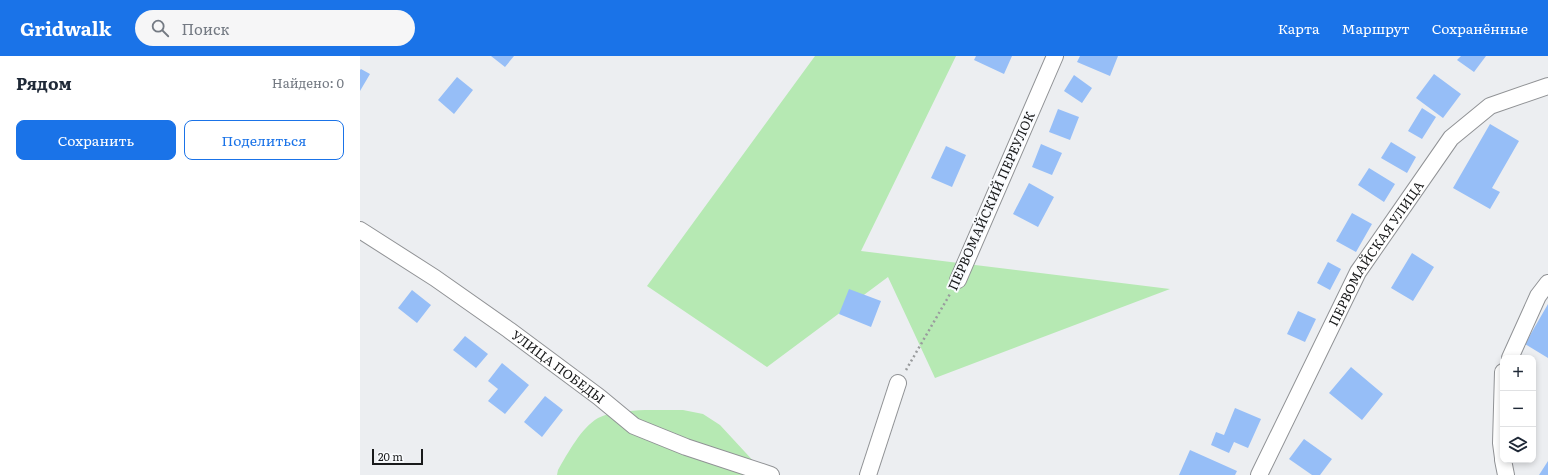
<!DOCTYPE html>
<html lang="ru">
<head>
<meta charset="utf-8">
<style>
	body { margin:0; font-family:Literata,serif; background:#f6f6f7; color:#1f2937 }
	.controls { position:absolute; right:12px; bottom:12px; display:grid; overflow:hidden; border-radius:8px; box-shadow:0 2px 6px #0003 }
	.controls button { width:36px; height:36px; display:grid; place-items:center; padding:0; border:0; border-bottom:1px solid #e0e1e3; background:#fff; color:#1f2937; font:20px sans-serif }
	.scale { position:absolute; left:12px; bottom:10px; width:51px; box-sizing:border-box; padding-left:4px; border:2px solid #191a1b; border-top:0; font-size:11px; line-height:14px; white-space:nowrap; color:#191a1b; -webkit-text-stroke:3px #f9fbfe; paint-order:stroke }
	.list { margin:0; padding:0; list-style:none }
	h2 { display:flex; justify-content:space-between; align-items:center; height:52px; margin:0; padding:0 16px; font-size:17px }
	h2 small { font-size:13px; font-weight:400; color:#747a83 }
	.actions { display:flex; gap:8px; padding:12px 16px }
	.actions a { flex:1; padding:9px 0; border:1px solid #1a73e8; border-radius:8px; text-align:center; font-size:14px; color:#1a73e8 }
	.actions .main { background:#1a73e8; color:#fff }
	.icon { flex:none; width:22px; height:22px; fill:none; stroke:currentColor; stroke-width:2; stroke-linecap:round; stroke-linejoin:round }
	.map { position:relative; flex:none; width:1188px; height:419px; overflow:hidden }
	header { display:flex; align-items:center; gap:24px; box-sizing:border-box; height:56px; padding:0 20px; background:#1a73e8; color:#fff }
	header strong { font-size:19px }
	nav { display:flex; gap:22px; margin-inline-start:auto; font-size:14px }
	.search { width:280px; height:36px; background:#f6f6f7; display:flex; align-items:center; gap:10px; box-sizing:border-box; padding:0 14px; border-radius:22px; color:#747a83; font-size:15px }
	main { display:flex }
	aside { flex:1; background:#fff }
	.map>svg:first-child { display:block }
</style>
</head>
<body>
<header>
<strong>Gridwalk</strong>
<div class="search"><svg class="icon" aria-label="search" viewBox="0 0 24 24"><circle cx="10" cy="10" r="6"/><path d="M15 15l6 6"/></svg>Поиск</div>
<nav><a>Карта</a><a>Маршрут</a><a>Сохранённые</a></nav>
</header>
<main>
<aside>
<h2>Рядом<small>Найдено: 0</small></h2>
<ul class="list">
</ul>
<div class="actions"><a class="main">Сохранить</a><a>Поделиться</a></div>
</aside>
<div class="map">
<svg width="1188" height="419" viewBox="0 0 1188 419">
	<rect width="100%" height="100%" fill="#eceef1"/>
	<!-- green -->
	<path fill="#b6e9b3" d="M 455,0 L 596,0 L 501,195 L 810,233 L 575,322 L 528,221 L 407,311 L 287,230 Z
		M 285,354 L 323,354 L 343,358 L 360,369 L 397,409 L 401,419 L 197,419 L 198,414 C 208,397 221,372 238,362 C 252,355 269,355 285,354 Z"/>
	<!-- building -->
	<path fill="#96bef7" d="M 131,0 L 154,0 L 145,11 Z
		M 616,0 L 652,0 L 644,18 L 614,4 Z
		M 720,0 L 758,0 L 750,20 L 717,6 Z
		M 1101,0 L 1126,0 L 1114,16 L 1097,4 Z
		M 1,13 L 10,18 L 0,35 L 0,14 Z
		M 1074,18 L 1101,38 L 1083,62 L 1056,42 Z
		M 714,19 L 732,32 L 722,47 L 704,35 Z
		M 97,21 L 113,34 L 94,58 L 78,44 Z
		M 1062,52 L 1076,61 L 1062,83 L 1048,75 Z
		M 698,53 L 719,61 L 710,84 L 689,76 Z
		M 1130,68 L 1159,85 L 1132,132 L 1140,136 L 1130,153 L 1093,132 Z
		M 1031,86 L 1056,101 L 1047,117 L 1021,102 Z
		M 681,88 L 702,97 L 692,119 L 672,111 Z
		M 586,90 L 606,99 L 592,131 L 571,122 Z
		M 1009,112 L 1035,128 L 1024,146 L 998,129 Z
		M 669,127 L 694,141 L 678,171 L 653,158 Z
		M 992,157 L 1012,168 L 996,196 L 976,185 Z
		M 1052,197 L 1074,211 L 1053,245 L 1031,232 Z
		M 968,206 L 981,213 L 970,234 L 957,227 Z
		M 489,233 L 521,245 L 511,271 L 479,258 Z
		M 52,234 L 71,249 L 57,267 L 38,252 Z
		M 1188,248 L 1188,302 L 1165,288 Z
		M 938,255 L 956,263 L 945,286 L 927,278 Z
		M 105,280 L 128,298 L 116,312 L 93,294 Z
		M 142,307 L 169,329 L 145,358 L 128,345 L 138,333 L 128,325 Z
		M 991,311 L 1023,338 L 1002,364 L 969,337 Z
		M 185,340 L 203,354 L 182,381 L 164,366 Z
		M 875,352 L 901,363 L 888,392 L 874,386 L 869,397 L 851,389 L 856,376 L 864,379 Z
		M 944,383 L 972,403 L 960,419 L 952,419 L 929,403 Z
		M 830,394 L 877,415 L 875,419 L 819,419 Z
		M 1188,405 L 1188,419 L 1179,419 Z"/>
	<g fill="none" stroke-linecap="round" stroke-linejoin="round">
		<defs>
			<g id="street">
				<path id="s1" d="M 0,174 L 75,222 L 149,274 L 239,341 L 274,370 L 326,391 L 411,419"/>
				<path d="M 598,224 L 695,0"/>
				<path d="M 1150,302 L 1178,240 L 1188,227"/>
				<path d="M 1143,316 L 1141,387 L 1143,402"/>
				<path d="M 1143,404 L 1146,419"/>
				<path d="M 508,419 L 538,327"/>
				<path id="s2" d="M 899,419 L 998,216 L 1091,82 L 1130,50 L 1188,30"/>
			</g>
		</defs>
		<!-- street casing -->
		<use href="#street" stroke="#909295" stroke-width="18"/>
		<!-- path -->
		<path stroke="#999b9d" stroke-width="2.5" stroke-dasharray="2 3" stroke-linecap="butt" d="M 546,314 L 590,238"/>
		<!-- street -->
		<use href="#street" stroke="#fff" stroke-width="16"/>
	</g>
	<g text-anchor="middle" stroke-width="4" stroke-linejoin="round" paint-order="stroke">
		<!-- street labels -->
		<g font-size="13" fill="#191a1b" stroke="#f9fbfe">
			<text transform="translate(631 145) rotate(-66)" y="5">ПЕРВОМАЙСКИЙ ПЕРЕУЛОК</text>
			<text dy="5" stroke="none"><textPath href="#s2" startOffset="251">ПЕРВОМАЙСКАЯ УЛИЦА</textPath></text>
			<text dy="5" stroke="none"><textPath href="#s1" startOffset="241">УЛИЦА ПОБЕДЫ</textPath></text>
		</g>
	</g>
</svg>
<div class="controls">
<button>+</button>
<button>−</button>
<button><svg class="icon" aria-label="layers" viewBox="0 0 24 24"><path d="M12 4l9 5-9 5-9-5zM3 14l9 5 9-5"/></svg></button>
</div>
<div class="scale">20 m</div>
</div>
</main>
</body>
</html>
